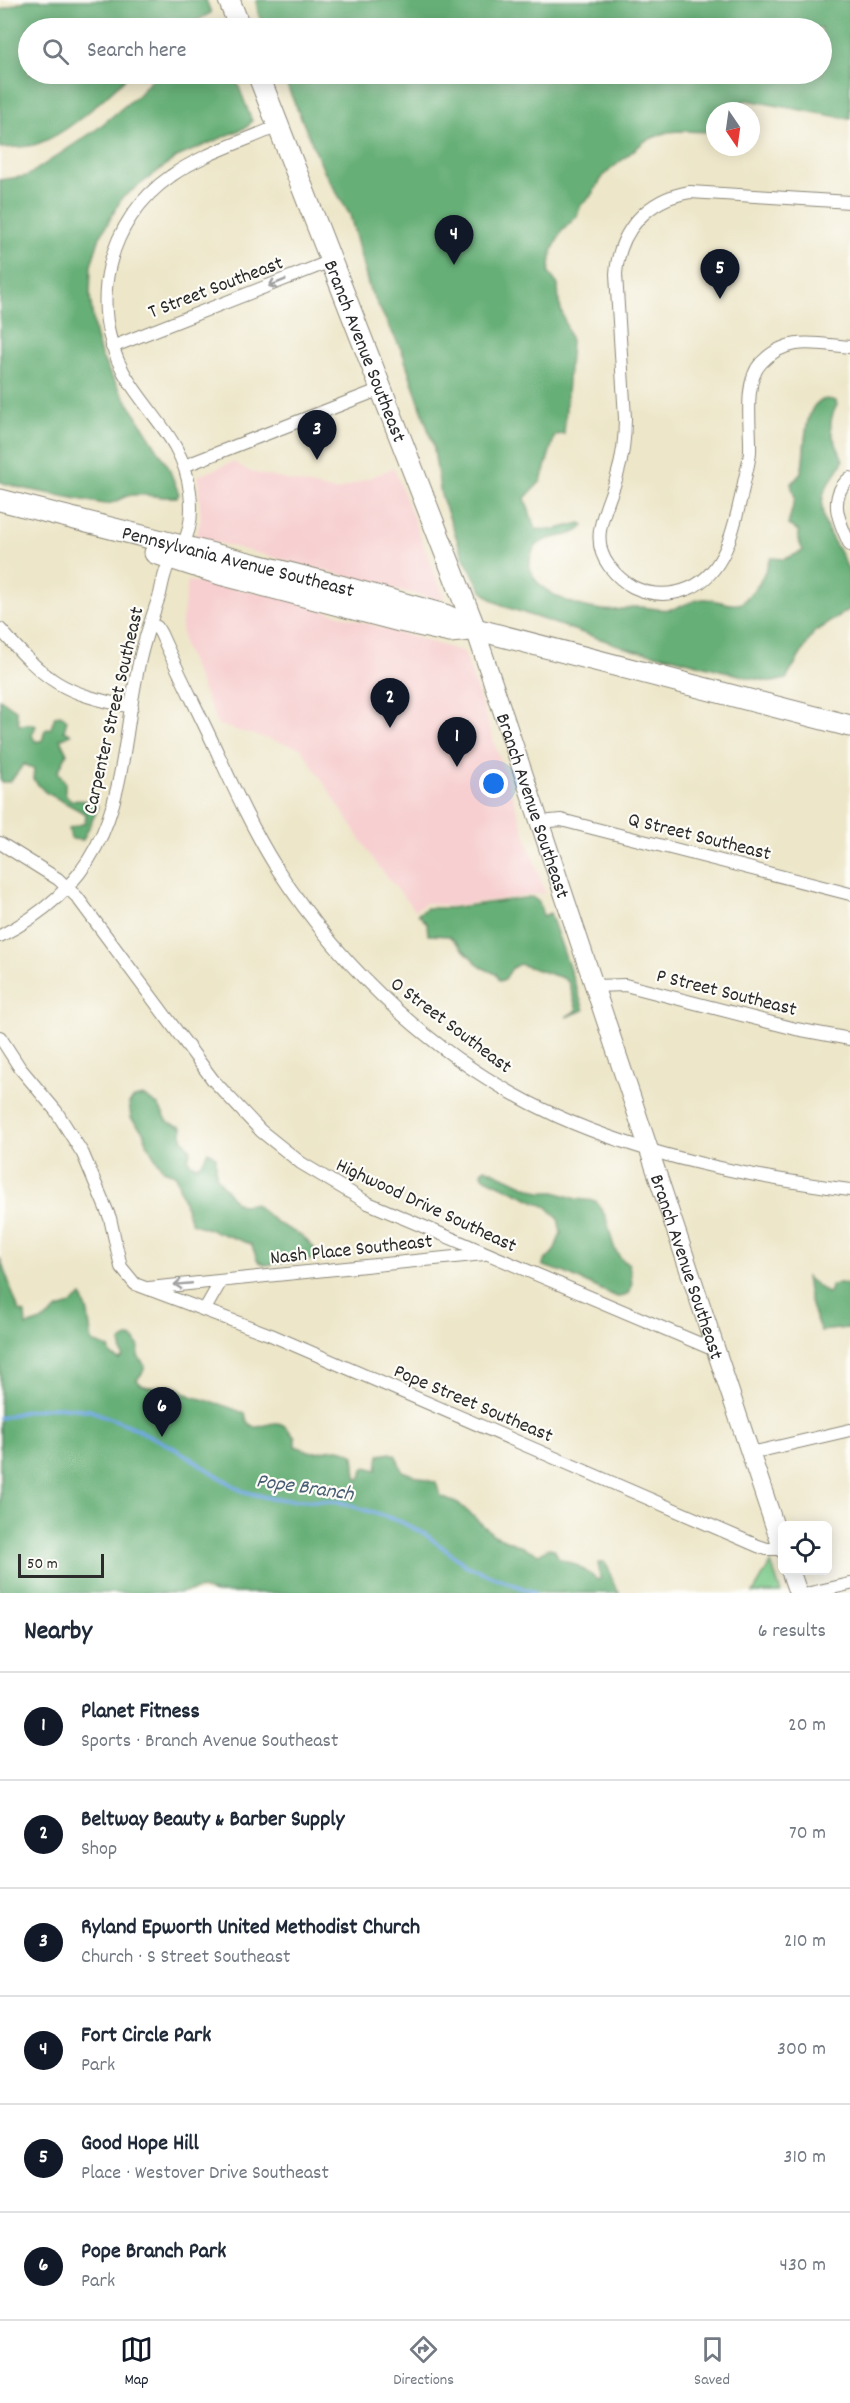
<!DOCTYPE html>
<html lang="en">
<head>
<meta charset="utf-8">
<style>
	body { margin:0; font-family:Dekko,sans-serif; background:#f2f2f3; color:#1f2937 }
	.controls { position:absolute; right:18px; bottom:18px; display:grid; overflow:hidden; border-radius:9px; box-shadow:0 3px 15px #0003 }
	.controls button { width:54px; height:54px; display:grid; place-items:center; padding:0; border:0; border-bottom:2px solid #e0e1e3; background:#fff; color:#1f2937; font:30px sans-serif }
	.compass { position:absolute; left:706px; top:102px; width:54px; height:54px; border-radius:50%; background:#fff; box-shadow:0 3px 15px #0003; rotate:167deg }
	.scale { position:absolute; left:18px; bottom:15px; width:86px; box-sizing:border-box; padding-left:6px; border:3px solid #2b2b2b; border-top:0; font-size:16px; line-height:21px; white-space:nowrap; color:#2b2b2b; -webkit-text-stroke:4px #fdfcf7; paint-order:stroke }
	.you { position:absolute; left:494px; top:784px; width:21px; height:21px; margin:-15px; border:4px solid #fff; border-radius:50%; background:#1a73e8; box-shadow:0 0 0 9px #1a73e833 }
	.badge { display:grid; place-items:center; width:39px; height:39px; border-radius:50%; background:#111827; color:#fff; font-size:20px; font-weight:700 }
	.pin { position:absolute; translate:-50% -50px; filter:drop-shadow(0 2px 3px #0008) }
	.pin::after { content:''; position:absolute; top:32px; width:21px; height:18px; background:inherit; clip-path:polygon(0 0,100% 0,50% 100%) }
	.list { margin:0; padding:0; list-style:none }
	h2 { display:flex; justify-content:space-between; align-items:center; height:78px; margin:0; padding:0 24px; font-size:26px }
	h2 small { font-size:20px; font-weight:400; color:#747a83 }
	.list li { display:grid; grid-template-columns:39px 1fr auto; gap:18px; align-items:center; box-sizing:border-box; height:108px; padding:0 24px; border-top:2px solid #e0e1e3 }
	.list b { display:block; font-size:22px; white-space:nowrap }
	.list p { margin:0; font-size:20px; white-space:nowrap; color:#747a83 }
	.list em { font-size:20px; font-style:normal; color:#747a83 }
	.icon { flex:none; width:33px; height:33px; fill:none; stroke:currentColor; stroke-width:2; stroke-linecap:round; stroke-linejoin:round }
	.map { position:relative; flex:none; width:850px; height:1593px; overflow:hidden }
	.search { position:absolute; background:#fff; box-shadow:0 3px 15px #0003; left:18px; right:18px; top:18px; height:66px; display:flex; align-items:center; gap:15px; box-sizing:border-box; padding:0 21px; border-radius:33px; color:#747a83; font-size:22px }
	.sheet { height:726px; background:#fff }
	nav { display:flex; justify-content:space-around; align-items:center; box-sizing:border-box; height:84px; border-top:2px solid #e0e1e3; background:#fff; font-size:16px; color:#747a83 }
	nav a { display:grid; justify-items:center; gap:3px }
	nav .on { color:#111827 }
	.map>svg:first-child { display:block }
</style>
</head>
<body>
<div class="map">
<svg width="850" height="1593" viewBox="0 0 850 1593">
	<rect width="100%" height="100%" fill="#fdfcf7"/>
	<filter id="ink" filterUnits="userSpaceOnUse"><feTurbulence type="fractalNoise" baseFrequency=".0167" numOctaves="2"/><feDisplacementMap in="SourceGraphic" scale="12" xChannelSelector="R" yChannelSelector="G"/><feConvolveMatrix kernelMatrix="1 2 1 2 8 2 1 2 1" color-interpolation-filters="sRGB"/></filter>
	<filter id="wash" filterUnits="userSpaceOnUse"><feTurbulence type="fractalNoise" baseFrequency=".008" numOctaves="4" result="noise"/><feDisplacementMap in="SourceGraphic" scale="24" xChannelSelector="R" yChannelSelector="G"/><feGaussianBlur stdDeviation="1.35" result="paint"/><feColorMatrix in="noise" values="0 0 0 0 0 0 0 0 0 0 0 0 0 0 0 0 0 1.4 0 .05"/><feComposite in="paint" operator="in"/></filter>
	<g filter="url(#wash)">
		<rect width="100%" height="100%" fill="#ede6c9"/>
		<!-- built -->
		<path fill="#f7cfd0" d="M 233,462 L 251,472 L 336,491 L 394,468 L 444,598 L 441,601 L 196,537 L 201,519 L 198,476 Z
			M 188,581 L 269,594 L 464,652 L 545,893 L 451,906 L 426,903 L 415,910 L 378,866 L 301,748 L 218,725 L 184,646 L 181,627 Z"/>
		<!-- green -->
		<path fill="#7dcb8b" stroke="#547b5b" stroke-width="1.5" d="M 771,1562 L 781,1593 L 753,1593 Z"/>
		<!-- forest -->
		<path fill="#66af77" stroke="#486d51" stroke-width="1.5" d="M 27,0 L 206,0 L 211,13 L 183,28 L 28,28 L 28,74 L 130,74 C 105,97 70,133 37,144 C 25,148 12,147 0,148 L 0,10 Z
			M 256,0 L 850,0 L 850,119 L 747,100 L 741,102 L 738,111 L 715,111 L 715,132 L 680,131 L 667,132 L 645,141 L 604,175 L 590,197 L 581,205 L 577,216 L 562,231 L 552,251 L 549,273 L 558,285 L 559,303 L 571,341 L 564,434 L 555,435 L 541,481 L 525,498 L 535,529 L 552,530 L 581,523 L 584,525 C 575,542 539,530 531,555 C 521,589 577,608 603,610 C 613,612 624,608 635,607 C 647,606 659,611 671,609 C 683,607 694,598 706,599 C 719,600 730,607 742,603 L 759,584 L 771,558 L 785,559 L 803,551 L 798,539 L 799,531 L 788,525 L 795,498 L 791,484 C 796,479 801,475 802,468 C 806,450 801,388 836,401 L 837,405 C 824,429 834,437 843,460 C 839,474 825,482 823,497 C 817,530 844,549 850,576 C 850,586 850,599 850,609 L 814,632 L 786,679 L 773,682 L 750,678 L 671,657 L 633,650 L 509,608 L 494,601 L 482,591 L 463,556 L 441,495 L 433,444 L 402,351 L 369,288 L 350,215 L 324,171 L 282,74 L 822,74 L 822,28 L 264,28 L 258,13 Z
			M 157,74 L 234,74 L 252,121 L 247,127 L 177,157 L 122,198 L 100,237 L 91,265 L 90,296 L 95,334 L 101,355 L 110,374 L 168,466 L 179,494 L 177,497 C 162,499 146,493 132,495 C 121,496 118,504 104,504 L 21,488 L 0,482 L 0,180 L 27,176 L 97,129 L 139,94 Z
			M 0,699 L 16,710 L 19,725 L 31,724 L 36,726 L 32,735 L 35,741 L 42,741 L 45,730 L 51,728 L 55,716 L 61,715 L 67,720 L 64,731 L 71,734 L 60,739 L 67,753 L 58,772 L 65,782 L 65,794 L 71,800 L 94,801 L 98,808 L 83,840 L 71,839 L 69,828 L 85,823 L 86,814 L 45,792 L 33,779 L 34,769 L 24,764 L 10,782 L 2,782 L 0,779 Z
			M 532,897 L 539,902 L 543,916 L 550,913 L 584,1010 L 566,1017 L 577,1010 L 569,983 L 563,978 L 519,964 L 512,968 L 505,979 L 500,981 L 496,974 L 481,967 L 449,936 L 428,935 L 427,924 L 418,914 L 427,908 L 450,908 Z
			M 144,1096 L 158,1105 L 168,1122 L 182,1127 L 182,1138 L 191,1150 L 188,1159 L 190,1163 L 196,1166 L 202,1163 L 208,1151 L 216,1157 L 216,1176 L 235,1202 L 241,1205 L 254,1204 L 279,1224 L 302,1236 L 315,1249 L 318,1257 L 316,1259 L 265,1265 L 258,1261 L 251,1244 L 191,1223 L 175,1174 L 163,1170 L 146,1143 L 145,1134 L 131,1118 L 129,1103 L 134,1098 Z
			M 485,1168 L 539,1192 L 555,1192 L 576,1199 L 596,1201 C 599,1207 604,1212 606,1218 C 612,1233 611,1256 628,1263 C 632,1276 637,1297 617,1297 L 563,1272 L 543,1266 L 543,1263 L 554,1251 L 561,1233 L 558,1218 L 547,1207 L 483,1177 L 481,1172 Z
			M 0,1258 L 19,1311 L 25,1313 L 26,1326 L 44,1320 L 58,1309 L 68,1306 L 82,1296 L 88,1313 L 92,1342 L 109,1348 L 111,1355 L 119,1360 L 123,1357 L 120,1343 C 123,1338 129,1335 134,1339 L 139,1347 L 138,1356 L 145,1366 L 143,1372 L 137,1380 C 146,1393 160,1383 173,1386 C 180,1388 187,1395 194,1397 C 212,1402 228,1405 245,1414 C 252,1440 268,1418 281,1424 C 287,1426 291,1433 295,1438 L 295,1446 C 301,1448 308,1452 315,1452 C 329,1451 341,1444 354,1456 L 356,1477 L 358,1479 L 361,1478 L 363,1469 L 366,1467 L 377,1470 L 379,1455 L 391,1453 L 396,1456 L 402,1471 L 436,1483 L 441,1496 L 458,1503 L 494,1535 L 539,1554 L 548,1548 L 554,1549 L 559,1558 L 580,1567 L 598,1580 L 600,1579 L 598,1562 L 604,1562 C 613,1571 609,1583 620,1593 L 216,1593 L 202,1589 L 177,1593 L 0,1593 Z
			M 806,1277 L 827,1293 L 830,1291 L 831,1286 L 838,1283 L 850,1284 L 850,1330 L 848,1328 L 821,1331 C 812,1314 808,1297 806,1277 Z"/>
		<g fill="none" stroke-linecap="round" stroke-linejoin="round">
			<!-- stream -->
			<path stroke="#71a8e0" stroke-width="4" d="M 0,1418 L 26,1411 L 57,1407 L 89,1410 L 128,1425 L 172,1447 L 242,1491 L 273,1499 L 340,1502 L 399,1521 L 425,1534 L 467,1566 L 535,1593"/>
		</g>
	</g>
	<g filter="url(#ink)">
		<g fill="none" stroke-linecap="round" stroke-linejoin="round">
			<defs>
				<path id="minor" d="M 850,202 L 690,192 C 647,199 619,231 616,274 L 625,418 C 625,438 623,457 617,476 C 609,506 587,537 609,566 C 616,575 623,582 633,587 C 652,596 671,596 690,588 C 727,572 735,523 743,488 C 745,476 749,464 750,452 C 751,427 743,382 761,363 C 787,335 816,344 850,347
					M 112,347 L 331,261
					M 184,466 L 381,389
					M 850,478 C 827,497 839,522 850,545
					M 150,624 L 157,627 L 161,634 C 177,670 195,705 212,741 C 232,784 251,827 276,867 C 344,973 442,1064 557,1116 C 648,1157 751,1177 850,1190
					M 0,629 C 47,682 61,693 132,707
					M 540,822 L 561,820 L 850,894
					M 0,843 L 58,879 L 77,897 L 213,1080 L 261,1131 L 301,1163 L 368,1203 L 717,1351
					M 0,936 C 40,916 75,887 96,847 C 127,788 125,718 141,655 C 146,634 153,614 160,594 C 162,584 164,574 168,565 C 172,558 178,552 182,545 C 192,530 192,509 190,492 C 184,440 148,415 124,373 C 87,306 107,220 171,176 C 200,155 245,141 278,126
					M 595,986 L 625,985 L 796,1029 L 850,1039
					M 0,1037 L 20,1068 L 56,1111 L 83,1154 L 110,1218 L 121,1267 L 135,1284 L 271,1335 L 758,1546 L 767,1549 L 782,1549
					M 149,1288 L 484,1254
					M 205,1309 L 221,1281
					M 751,1453 L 850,1430
					M 810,1593 L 850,1584"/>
				<g id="secondary">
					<path id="s1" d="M 475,629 L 782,1548"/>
					<path d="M 790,1570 L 798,1593"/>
				</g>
				<g id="trunk">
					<path d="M 229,0 L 240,28"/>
					<path id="s2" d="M 258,74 L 475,629"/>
					<path id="s3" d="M 0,500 L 344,587 L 445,615 L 475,629 L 850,726"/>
					<path d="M 155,553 L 220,574 L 400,621 L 450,632 L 470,630"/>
				</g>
			</defs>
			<!-- minor casing -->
			<use href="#minor" stroke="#8c887a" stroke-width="14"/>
			<!-- secondary casing -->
			<use href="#secondary" stroke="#8c887a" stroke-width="20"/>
			<!-- trunk casing -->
			<use href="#trunk" stroke="#8c887a" stroke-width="23"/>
			<!-- minor -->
			<use href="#minor" stroke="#fff" stroke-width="12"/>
			<!-- secondary -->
			<use href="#secondary" stroke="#fff" stroke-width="18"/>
			<!-- trunk -->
			<use href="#trunk" stroke="#fff" stroke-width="21"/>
		</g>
		<!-- one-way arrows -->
		<defs><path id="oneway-shaft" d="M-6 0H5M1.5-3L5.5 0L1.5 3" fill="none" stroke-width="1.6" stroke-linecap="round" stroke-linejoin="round" transform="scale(1.5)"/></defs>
		<g stroke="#a0a0a0">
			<use href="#oneway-shaft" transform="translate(277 283) rotate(158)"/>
			<use href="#oneway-shaft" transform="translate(183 1284) rotate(175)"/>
		</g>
	</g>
	<g text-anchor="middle" stroke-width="4.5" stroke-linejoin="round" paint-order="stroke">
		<!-- street labels -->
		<g font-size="20" fill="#2b2b2b" stroke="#fdfcf7">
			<text transform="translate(215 286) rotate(-21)" y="7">T Street Southeast</text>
			<text dy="7" stroke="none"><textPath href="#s2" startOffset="297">Branch Avenue Southeast</textPath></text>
			<text dy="7" stroke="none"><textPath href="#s3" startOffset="246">Pennsylvania Avenue Southeast</textPath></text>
			<text transform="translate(112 710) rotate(-77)" y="7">Carpenter Street Southeast</text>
			<text dy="7" stroke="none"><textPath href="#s1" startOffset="186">Branch Avenue Southeast</textPath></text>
			<text transform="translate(700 835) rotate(14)" y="7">Q Street Southeast</text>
			<text transform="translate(727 991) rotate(14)" y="7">P Street Southeast</text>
			<text transform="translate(452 1024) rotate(37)" y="7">O Street Southeast</text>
			<text transform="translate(427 1204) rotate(25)" y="7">Highwood Drive Southeast</text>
			<text transform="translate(351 1248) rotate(-6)" y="7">Nash Place Southeast</text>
			<text dy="7" stroke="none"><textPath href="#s1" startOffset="672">Branch Avenue Southeast</textPath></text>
			<text transform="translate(474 1402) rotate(23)" y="7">Pope Street Southeast</text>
		</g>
		<!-- water labels -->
		<g font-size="21" font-style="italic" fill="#475d73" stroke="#fdfcf7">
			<text transform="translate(305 1486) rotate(8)" y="7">Pope Branch</text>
		</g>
	</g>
</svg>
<div class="controls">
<button><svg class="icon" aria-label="locate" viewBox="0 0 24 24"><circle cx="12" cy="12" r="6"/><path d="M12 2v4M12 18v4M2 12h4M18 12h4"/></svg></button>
</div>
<svg class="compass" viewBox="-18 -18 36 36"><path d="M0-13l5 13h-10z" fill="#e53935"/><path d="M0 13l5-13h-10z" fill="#747a83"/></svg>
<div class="scale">50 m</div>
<div class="you"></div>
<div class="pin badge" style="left:457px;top:767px">1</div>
<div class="pin badge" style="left:390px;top:728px">2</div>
<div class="pin badge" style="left:317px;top:460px">3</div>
<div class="pin badge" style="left:454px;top:265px">4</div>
<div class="pin badge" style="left:720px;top:299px">5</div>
<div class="pin badge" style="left:162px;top:1437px">6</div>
<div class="search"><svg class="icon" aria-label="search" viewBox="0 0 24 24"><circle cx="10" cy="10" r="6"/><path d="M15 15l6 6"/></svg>Search here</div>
</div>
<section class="sheet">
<h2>Nearby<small>6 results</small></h2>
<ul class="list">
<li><span class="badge">1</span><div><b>Planet Fitness</b><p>Sports · Branch Avenue Southeast</p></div><em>20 m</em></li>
<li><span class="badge">2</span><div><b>Beltway Beauty &amp; Barber Supply</b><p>Shop</p></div><em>70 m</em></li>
<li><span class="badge">3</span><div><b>Ryland Epworth United Methodist Church</b><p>Church · S Street Southeast</p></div><em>210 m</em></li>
<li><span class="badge">4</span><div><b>Fort Circle Park</b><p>Park</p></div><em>300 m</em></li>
<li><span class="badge">5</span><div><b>Good Hope Hill</b><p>Place · Westover Drive Southeast</p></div><em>310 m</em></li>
<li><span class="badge">6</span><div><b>Pope Branch Park</b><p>Park</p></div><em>430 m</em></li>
</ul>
</section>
<nav>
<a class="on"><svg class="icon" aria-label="map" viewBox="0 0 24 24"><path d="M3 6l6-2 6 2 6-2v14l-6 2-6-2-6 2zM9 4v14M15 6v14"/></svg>Map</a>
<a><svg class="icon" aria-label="directions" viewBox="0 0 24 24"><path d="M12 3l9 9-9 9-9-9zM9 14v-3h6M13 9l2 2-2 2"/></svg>Directions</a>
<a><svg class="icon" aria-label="saved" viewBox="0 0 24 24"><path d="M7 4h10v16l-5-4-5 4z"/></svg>Saved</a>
</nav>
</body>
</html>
